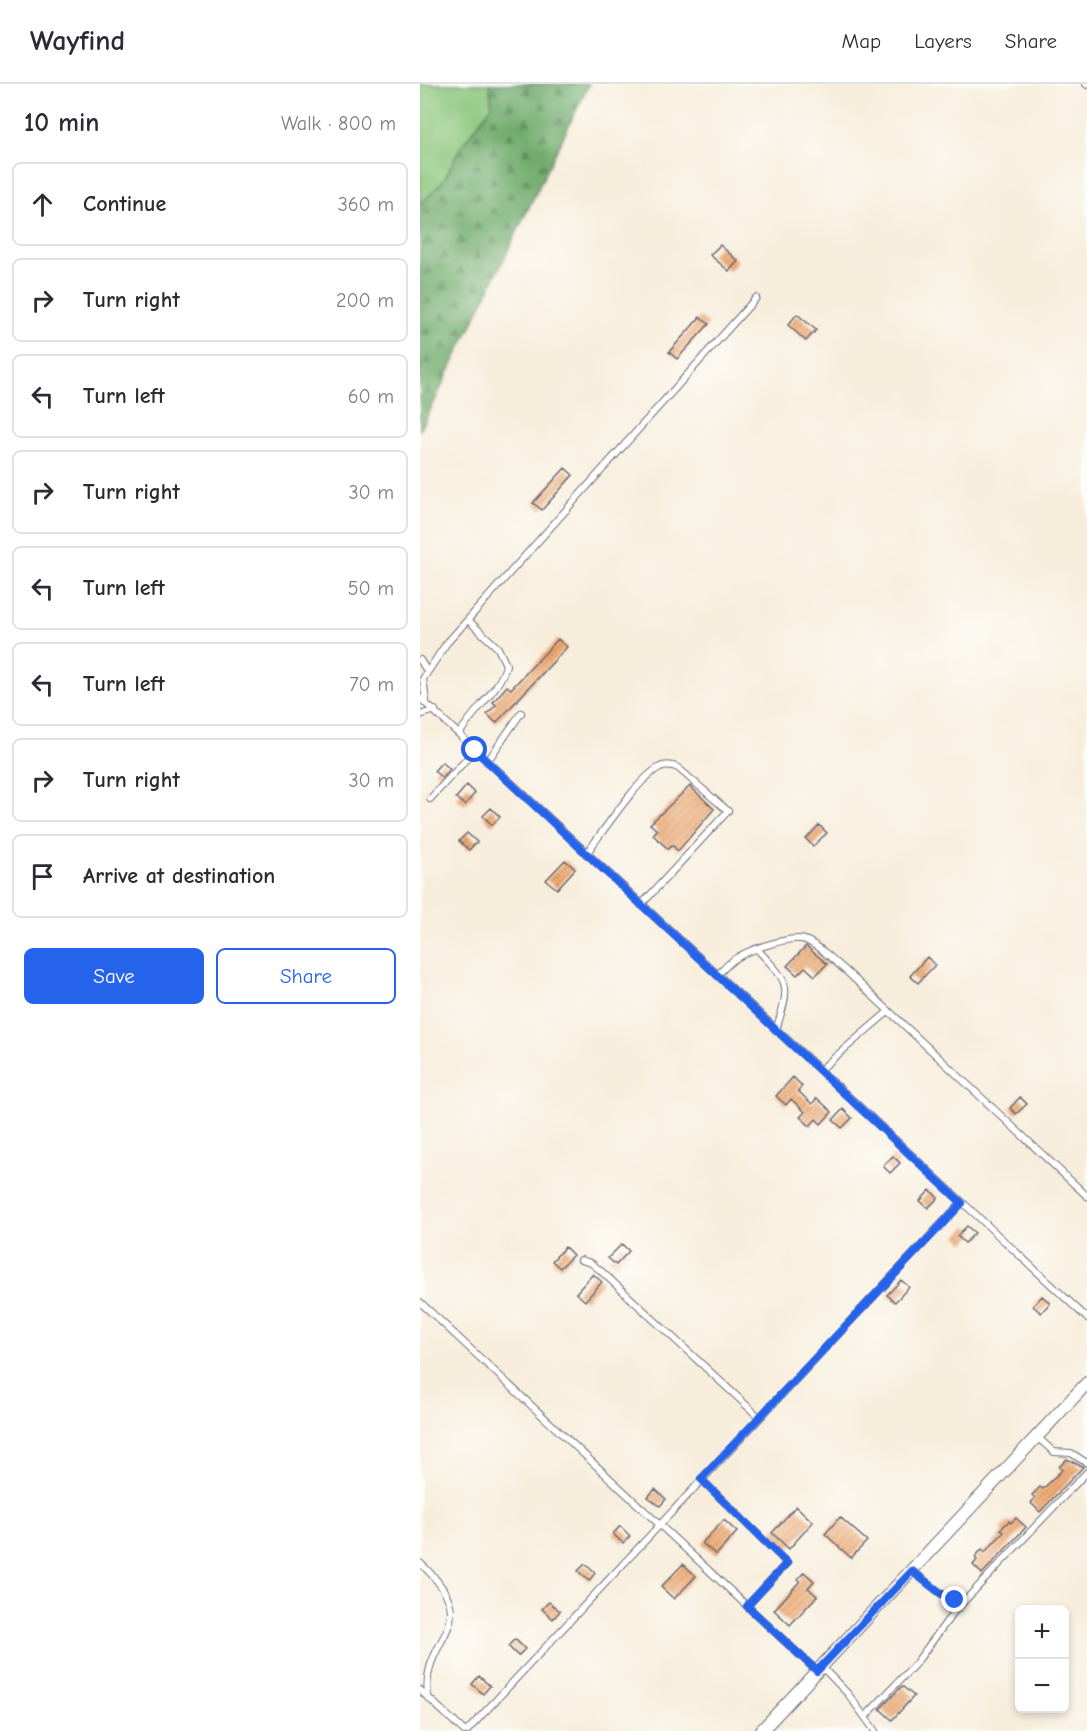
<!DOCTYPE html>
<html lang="en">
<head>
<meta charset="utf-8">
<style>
	body { margin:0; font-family:"Comic Neue",sans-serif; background:#f2f2f3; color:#2b2b33 }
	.controls { position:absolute; right:18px; bottom:18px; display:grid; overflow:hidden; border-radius:9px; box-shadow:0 3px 9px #0003 }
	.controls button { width:54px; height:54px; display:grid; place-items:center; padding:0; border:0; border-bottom:2px solid #e1e1e2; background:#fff; color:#2b2b33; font:30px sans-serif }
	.stop { position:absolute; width:18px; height:18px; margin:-14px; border:4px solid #2563eb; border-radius:50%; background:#fff }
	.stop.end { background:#2563eb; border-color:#fff; box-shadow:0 2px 6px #0008 }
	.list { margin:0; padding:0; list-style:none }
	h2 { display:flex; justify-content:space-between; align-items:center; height:78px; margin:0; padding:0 24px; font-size:26px }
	h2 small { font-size:20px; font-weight:400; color:#7c7c81 }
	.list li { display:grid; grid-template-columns:39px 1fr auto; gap:18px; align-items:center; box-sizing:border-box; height:84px; margin:0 12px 12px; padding:0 12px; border:2px solid #e1e1e2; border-radius:9px }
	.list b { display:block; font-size:22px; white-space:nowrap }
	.list em { font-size:20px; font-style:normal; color:#7c7c81 }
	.actions { display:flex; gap:12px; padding:18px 24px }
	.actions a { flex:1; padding:14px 0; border:2px solid #2563eb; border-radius:9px; text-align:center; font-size:21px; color:#2563eb }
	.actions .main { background:#2563eb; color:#fff }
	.icon { flex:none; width:33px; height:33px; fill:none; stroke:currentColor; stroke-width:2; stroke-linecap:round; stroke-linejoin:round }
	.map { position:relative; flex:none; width:667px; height:1647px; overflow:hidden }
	header { display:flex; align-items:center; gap:36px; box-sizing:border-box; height:84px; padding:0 30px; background:#fff; border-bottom:2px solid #e1e1e2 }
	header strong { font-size:28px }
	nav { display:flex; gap:33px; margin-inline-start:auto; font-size:21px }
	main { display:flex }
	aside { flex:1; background:#fff }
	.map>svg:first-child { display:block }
</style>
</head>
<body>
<header>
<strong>Wayfind</strong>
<nav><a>Map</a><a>Layers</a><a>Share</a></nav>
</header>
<main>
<aside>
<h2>10 min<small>Walk · 800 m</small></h2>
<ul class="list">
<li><svg class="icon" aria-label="ahead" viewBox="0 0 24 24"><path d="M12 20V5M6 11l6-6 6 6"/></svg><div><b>Continue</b></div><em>360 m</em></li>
<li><svg class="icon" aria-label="right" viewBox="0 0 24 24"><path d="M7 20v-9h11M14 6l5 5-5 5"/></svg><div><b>Turn right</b></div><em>200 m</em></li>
<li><svg class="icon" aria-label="left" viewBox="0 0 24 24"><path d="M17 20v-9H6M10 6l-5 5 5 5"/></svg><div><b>Turn left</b></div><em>60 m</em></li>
<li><svg class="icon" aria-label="right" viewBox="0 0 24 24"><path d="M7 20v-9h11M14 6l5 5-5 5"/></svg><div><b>Turn right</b></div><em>30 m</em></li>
<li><svg class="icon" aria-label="left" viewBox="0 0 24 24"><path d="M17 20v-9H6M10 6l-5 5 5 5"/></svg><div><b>Turn left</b></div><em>50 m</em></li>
<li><svg class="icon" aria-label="left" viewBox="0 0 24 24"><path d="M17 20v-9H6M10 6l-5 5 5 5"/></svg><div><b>Turn left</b></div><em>70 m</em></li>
<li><svg class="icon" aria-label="right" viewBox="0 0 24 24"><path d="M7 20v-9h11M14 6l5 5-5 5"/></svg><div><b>Turn right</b></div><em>30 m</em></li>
<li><svg class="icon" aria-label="arrive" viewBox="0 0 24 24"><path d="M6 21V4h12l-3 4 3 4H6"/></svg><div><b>Arrive at destination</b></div></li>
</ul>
<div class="actions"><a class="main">Save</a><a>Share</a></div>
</aside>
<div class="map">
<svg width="667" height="1647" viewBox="0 0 667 1647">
	<defs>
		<pattern id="forest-firs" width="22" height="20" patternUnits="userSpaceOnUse" patternTransform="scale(1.5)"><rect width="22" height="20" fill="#6fab6c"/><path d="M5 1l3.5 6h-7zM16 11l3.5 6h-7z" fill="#5b8b5a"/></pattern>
		<pattern id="building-hatch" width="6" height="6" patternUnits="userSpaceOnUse" patternTransform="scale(1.5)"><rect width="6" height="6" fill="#eda86f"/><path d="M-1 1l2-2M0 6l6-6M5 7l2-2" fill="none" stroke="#cb9061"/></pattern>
	</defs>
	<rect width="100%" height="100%" fill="#fdfcf7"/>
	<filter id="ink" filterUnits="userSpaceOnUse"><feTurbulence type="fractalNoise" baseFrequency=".0167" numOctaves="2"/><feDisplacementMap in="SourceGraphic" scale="12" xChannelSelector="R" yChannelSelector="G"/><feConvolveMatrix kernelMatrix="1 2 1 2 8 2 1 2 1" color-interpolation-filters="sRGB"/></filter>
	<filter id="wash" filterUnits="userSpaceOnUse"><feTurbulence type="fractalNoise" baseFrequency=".008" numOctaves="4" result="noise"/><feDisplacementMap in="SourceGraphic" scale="24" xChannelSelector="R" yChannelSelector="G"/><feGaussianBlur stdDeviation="1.35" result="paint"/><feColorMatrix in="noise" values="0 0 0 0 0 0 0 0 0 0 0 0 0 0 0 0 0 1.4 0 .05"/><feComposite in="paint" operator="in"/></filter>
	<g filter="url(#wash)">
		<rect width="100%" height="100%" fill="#f7eddb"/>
		<!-- grass -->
		<path fill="#8ac67c" stroke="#56745c" stroke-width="1.5" d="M 0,0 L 69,0 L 72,22 L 40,64 L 24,96 L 0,121 Z"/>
		<!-- forest -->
		<path fill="url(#forest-firs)" stroke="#486654" stroke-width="1.5" d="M 69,0 L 169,0 L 0,347 L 0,121 L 24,96 L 40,64 L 72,22 Z"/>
		<g id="blocks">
			<!-- building -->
			<path fill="url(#building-hatch)" d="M 300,161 L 318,177 L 309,187 L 290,171 Z
				M 377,230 L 396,246 L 386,257 L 368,241 Z
				M 280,233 L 289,240 L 257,275 L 249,268 Z
				M 145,384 L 153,391 L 122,426 L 113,419 Z
				M 138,555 L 147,563 L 76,639 L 67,630 L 76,621 L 73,618 L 87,602 L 91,605 Z
				M 22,678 L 30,685 L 22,694 L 14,687 Z
				M 47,701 L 55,709 L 45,721 L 36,714 Z
				M 270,702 L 294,725 L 258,767 L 252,761 L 248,765 L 233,751 L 237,746 L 230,740 Z
				M 71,724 L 80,733 L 72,741 L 63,732 Z
				M 399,741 L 407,749 L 393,762 L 386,755 Z
				M 47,749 L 57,758 L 49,766 L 39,757 Z
				M 145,776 L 155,785 L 137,805 L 126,796 Z
				M 386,862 L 407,880 L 395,892 L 385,883 L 377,891 L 367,882 Z
				M 507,873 L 515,881 L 498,899 L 490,892 Z
				M 373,993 L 382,1002 L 378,1007 L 392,1020 L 397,1014 L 412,1028 L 401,1040 L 396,1035 L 390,1042 L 380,1033 L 385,1028 L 371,1015 L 366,1021 L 356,1012 Z
				M 600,1013 L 607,1020 L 596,1030 L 590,1024 Z
				M 423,1025 L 432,1034 L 422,1044 L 413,1036 Z
				M 473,1072 L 480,1079 L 470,1089 L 463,1082 Z
				M 510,1106 L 518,1114 L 508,1124 L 500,1117 Z
				M 547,1142 L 555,1149 L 545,1159 L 537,1152 Z
				M 202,1160 L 209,1167 L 196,1181 L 188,1174 Z
				M 145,1163 L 153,1171 L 140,1184 L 132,1177 Z
				M 173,1190 L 182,1198 L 165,1217 L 156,1209 Z
				M 481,1196 L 489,1203 L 475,1218 L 467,1211 Z
				M 622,1212 L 630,1219 L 621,1229 L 613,1222 Z
				M 647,1375 L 663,1383 L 620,1428 L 611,1419 L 615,1414 L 612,1411 L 620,1403 L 623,1405 L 642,1386 L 639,1383 Z
				M 235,1405 L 246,1415 L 240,1422 L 228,1413 Z
				M 376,1422 L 393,1438 L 369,1465 L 352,1449 Z
				M 420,1433 L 447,1457 L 431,1474 L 405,1450 Z
				M 596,1434 L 606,1443 L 562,1490 L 553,1481 L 557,1476 L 555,1473 L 562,1465 L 565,1468 L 584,1448 L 581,1445 L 589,1437 L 591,1439 Z
				M 304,1436 L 317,1448 L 296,1471 L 282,1459 Z
				M 200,1442 L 210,1452 L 203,1459 L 193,1450 Z
				M 165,1480 L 175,1489 L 169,1497 L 158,1487 Z
				M 263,1480 L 276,1492 L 254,1515 L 241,1503 Z
				M 384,1488 L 394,1497 L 388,1504 L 397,1512 L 370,1541 L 354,1526 L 380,1497 L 378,1495 Z
				M 129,1518 L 140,1527 L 133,1535 L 122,1525 Z
				M 95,1555 L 105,1565 L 98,1572 L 88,1562 Z
				M 59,1592 L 70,1602 L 63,1610 L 52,1600 Z
				M 482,1602 L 494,1612 L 472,1636 L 460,1625 Z"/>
		</g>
	</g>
	<g filter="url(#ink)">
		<use href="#blocks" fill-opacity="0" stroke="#6d6973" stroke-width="1.5"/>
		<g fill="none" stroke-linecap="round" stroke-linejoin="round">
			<defs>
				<path id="lane" d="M 666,0 L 667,1
					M 0,576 L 7,587
					M 0,614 L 667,1234
					M 6,617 L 3,595 L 26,560 L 336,214
					M 0,631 L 15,626
					M 40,649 C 53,627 81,604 86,581 L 78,564 L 49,537
					M 67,678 L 101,629
					M 10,715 L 55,666
					M 166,770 C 183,748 217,695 240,683 C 247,680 252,681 258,684 L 308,727 L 221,821
					M 337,865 C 370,900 371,899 356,946
					M 297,891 C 304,885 310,877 318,873 C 331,865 372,851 385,856 C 400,862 414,877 426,887 L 667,1112
					M 401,985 L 469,927
					M 161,1176 L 171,1179 L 181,1187 L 339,1333
					M 0,1218 L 397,1587
					M 617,1353 L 634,1368 L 651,1369 L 667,1379
					M 281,1395 L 367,1479 L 327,1522
					M 0,1479 C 69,1542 0,1551 8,1612
					M 492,1487 L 527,1514 L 545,1516
					M 402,1583 L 428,1610 L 455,1647
					M 0,1606 L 44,1647
					M 445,1633 L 496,1579 L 533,1529 L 667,1388
					M 47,1647 L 541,1119"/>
				<path id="street" d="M 341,1647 L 667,1299"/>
			</defs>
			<!-- lane casing -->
			<use href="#lane" stroke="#6d6973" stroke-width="8"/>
			<!-- street casing -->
			<use href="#street" stroke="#6d6973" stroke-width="14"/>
			<!-- lane -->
			<use href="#lane" stroke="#fff" stroke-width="6"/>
			<!-- street -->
			<use href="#street" stroke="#fff" stroke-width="12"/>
		</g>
	</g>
	<g fill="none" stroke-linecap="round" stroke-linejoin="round" filter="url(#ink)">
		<!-- route -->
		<path stroke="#2563eb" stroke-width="8" d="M 55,666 L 542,1119 L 281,1395 L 367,1479 L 327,1522 L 397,1587 L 492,1487 L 527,1514 L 535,1516"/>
	</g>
</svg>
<div class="controls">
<button>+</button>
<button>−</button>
</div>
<div class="stop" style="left:55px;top:666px"></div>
<div class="stop end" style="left:535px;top:1516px"></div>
</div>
</main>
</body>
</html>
